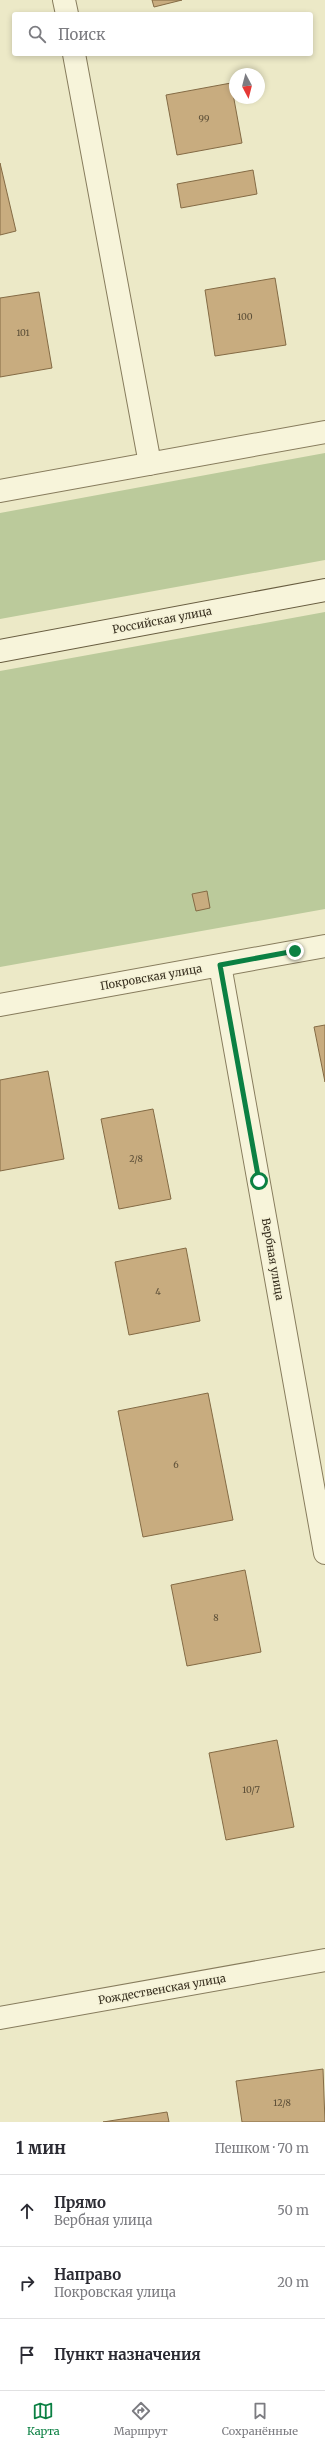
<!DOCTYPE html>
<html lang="ru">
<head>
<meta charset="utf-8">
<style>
	body { margin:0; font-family:Merriweather,serif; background:#f2f2f3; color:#2b2b33 }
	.compass { position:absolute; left:229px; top:68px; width:36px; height:36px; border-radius:50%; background:#fff; box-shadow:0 2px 6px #0003; rotate:173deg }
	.stop { position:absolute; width:12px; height:12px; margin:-9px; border:3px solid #0b8043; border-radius:50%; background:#fff }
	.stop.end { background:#0b8043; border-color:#fff; box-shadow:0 1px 4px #0008 }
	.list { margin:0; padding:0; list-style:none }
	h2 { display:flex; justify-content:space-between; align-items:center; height:52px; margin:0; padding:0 16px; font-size:17px }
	h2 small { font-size:13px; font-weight:400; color:#7c7c81 }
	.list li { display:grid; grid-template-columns:26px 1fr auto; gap:12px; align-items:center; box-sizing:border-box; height:72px; padding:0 16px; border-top:1px solid #e1e1e2 }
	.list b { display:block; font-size:15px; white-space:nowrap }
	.list p { margin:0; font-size:13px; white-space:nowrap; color:#7c7c81 }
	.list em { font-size:13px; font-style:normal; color:#7c7c81 }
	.icon { flex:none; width:22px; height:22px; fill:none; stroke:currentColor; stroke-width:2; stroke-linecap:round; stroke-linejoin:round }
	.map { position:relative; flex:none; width:325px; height:2122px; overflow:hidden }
	.search { position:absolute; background:#fff; box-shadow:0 2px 6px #0003; left:12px; right:12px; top:12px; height:44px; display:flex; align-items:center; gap:10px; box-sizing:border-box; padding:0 14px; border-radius:4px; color:#7c7c81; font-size:15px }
	.sheet { height:268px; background:#fff }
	nav { display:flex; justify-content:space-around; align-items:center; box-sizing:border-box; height:56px; border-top:1px solid #e1e1e2; background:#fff; font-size:11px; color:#7c7c81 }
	nav a { display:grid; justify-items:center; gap:2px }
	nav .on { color:#0b8043 }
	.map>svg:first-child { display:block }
</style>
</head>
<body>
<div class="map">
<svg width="325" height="2122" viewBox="0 0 325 2122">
	<rect width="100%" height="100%" fill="#ece9c7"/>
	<!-- green -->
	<path fill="#bbca9b" d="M 325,453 L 325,560 L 0,619 L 0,513 Z
		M 325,612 L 325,909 L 0,967 L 0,671 Z"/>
	<!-- building -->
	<path fill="#c8ac7f" stroke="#846b45" d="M 152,0 L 182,0 L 154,7 Z
		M 231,83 L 242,143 L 177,155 L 166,95 Z
		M 0,163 L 16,231 L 0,235 Z
		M 253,170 L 257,194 L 181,208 L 177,184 Z
		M 275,278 L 286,345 L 215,356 L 205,290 Z
		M 39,292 L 52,368 L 0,377 L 0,298 Z
		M 207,891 L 210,908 L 196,911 L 192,894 Z
		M 325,1025 L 325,1082 L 314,1027 Z
		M 48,1071 L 64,1159 L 0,1171 L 0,1080 Z
		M 153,1109 L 171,1199 L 119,1209 L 101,1119 Z
		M 186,1248 L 200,1321 L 129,1335 L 115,1262 Z
		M 208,1393 L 233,1520 L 143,1537 L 118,1411 Z
		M 245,1570 L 261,1652 L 187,1666 L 171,1585 Z
		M 277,1740 L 294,1827 L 226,1840 L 209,1753 Z
		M 323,2069 L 325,2122 L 242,2122 L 236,2081 Z
		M 167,2112 L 169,2122 L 103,2122 Z"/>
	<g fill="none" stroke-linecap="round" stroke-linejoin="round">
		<defs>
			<path id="minor" d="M 64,0 L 67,14
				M 74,54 L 150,464
				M 0,491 L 325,432
				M 220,965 L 325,1553
				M 0,1005 L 325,946
				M 0,2018 L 325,1960"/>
			<path id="secondary" d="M 0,651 L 325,590"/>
		</defs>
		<!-- minor casing -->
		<use href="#minor" stroke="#877c5d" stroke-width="24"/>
		<!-- secondary casing -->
		<use href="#secondary" stroke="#685d40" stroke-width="24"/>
		<!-- minor -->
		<use href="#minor" stroke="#f7f4da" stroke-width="22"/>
		<!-- secondary -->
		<use href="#secondary" stroke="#f7f4da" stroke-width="22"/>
	</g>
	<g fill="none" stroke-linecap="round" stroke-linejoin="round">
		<!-- route -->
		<path stroke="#0b8043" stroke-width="5" d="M 259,1181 L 220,965 L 295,951"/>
	</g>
	<g text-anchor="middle" stroke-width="3" stroke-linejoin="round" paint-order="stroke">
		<!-- number labels -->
		<g font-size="9" fill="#5c4f38">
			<text x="204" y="122">99</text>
			<text x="245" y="320">100</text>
			<text x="23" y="336">101</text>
			<text x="136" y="1162">2/8</text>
			<text x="158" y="1295">4</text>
			<text x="176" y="1468">6</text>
			<text x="216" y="1621">8</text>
			<text x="251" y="1793">10/7</text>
			<text x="282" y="2106">12/8</text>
		</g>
		<!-- street labels -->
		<g font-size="11" fill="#383020" stroke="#f4f1d6">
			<text transform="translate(162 620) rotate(-11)" y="4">Российская улица</text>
			<text transform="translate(151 977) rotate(-10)" y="4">Покровская улица</text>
			<text transform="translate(273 1259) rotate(80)" y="4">Вербная улица</text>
			<text transform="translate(162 1989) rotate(-10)" y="4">Рождественская улица</text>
		</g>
	</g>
</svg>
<svg class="compass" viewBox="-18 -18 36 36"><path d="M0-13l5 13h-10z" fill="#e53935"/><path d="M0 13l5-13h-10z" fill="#7c7c81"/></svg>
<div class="stop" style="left:259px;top:1181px"></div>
<div class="stop end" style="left:295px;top:951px"></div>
<div class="search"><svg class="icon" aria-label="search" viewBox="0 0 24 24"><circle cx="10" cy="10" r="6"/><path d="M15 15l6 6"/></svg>Поиск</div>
</div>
<section class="sheet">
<h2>1 мин<small>Пешком · 70 m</small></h2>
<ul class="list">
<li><svg class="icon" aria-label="ahead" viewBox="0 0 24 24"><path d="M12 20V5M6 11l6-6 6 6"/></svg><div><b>Прямо</b><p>Вербная улица</p></div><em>50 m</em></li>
<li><svg class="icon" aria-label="right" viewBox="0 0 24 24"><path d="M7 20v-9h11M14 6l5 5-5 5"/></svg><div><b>Направо</b><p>Покровская улица</p></div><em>20 m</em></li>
<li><svg class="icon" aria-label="arrive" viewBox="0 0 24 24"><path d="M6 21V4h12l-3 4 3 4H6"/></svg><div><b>Пункт назначения</b></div></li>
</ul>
</section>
<nav>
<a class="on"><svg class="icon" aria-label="map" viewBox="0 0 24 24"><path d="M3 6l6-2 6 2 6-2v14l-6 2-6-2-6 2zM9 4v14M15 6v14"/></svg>Карта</a>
<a><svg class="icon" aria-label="directions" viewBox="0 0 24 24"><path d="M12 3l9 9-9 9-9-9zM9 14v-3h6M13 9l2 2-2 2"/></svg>Маршрут</a>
<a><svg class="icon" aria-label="saved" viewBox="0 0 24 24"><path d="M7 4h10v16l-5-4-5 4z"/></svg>Сохранённые</a>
</nav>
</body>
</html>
